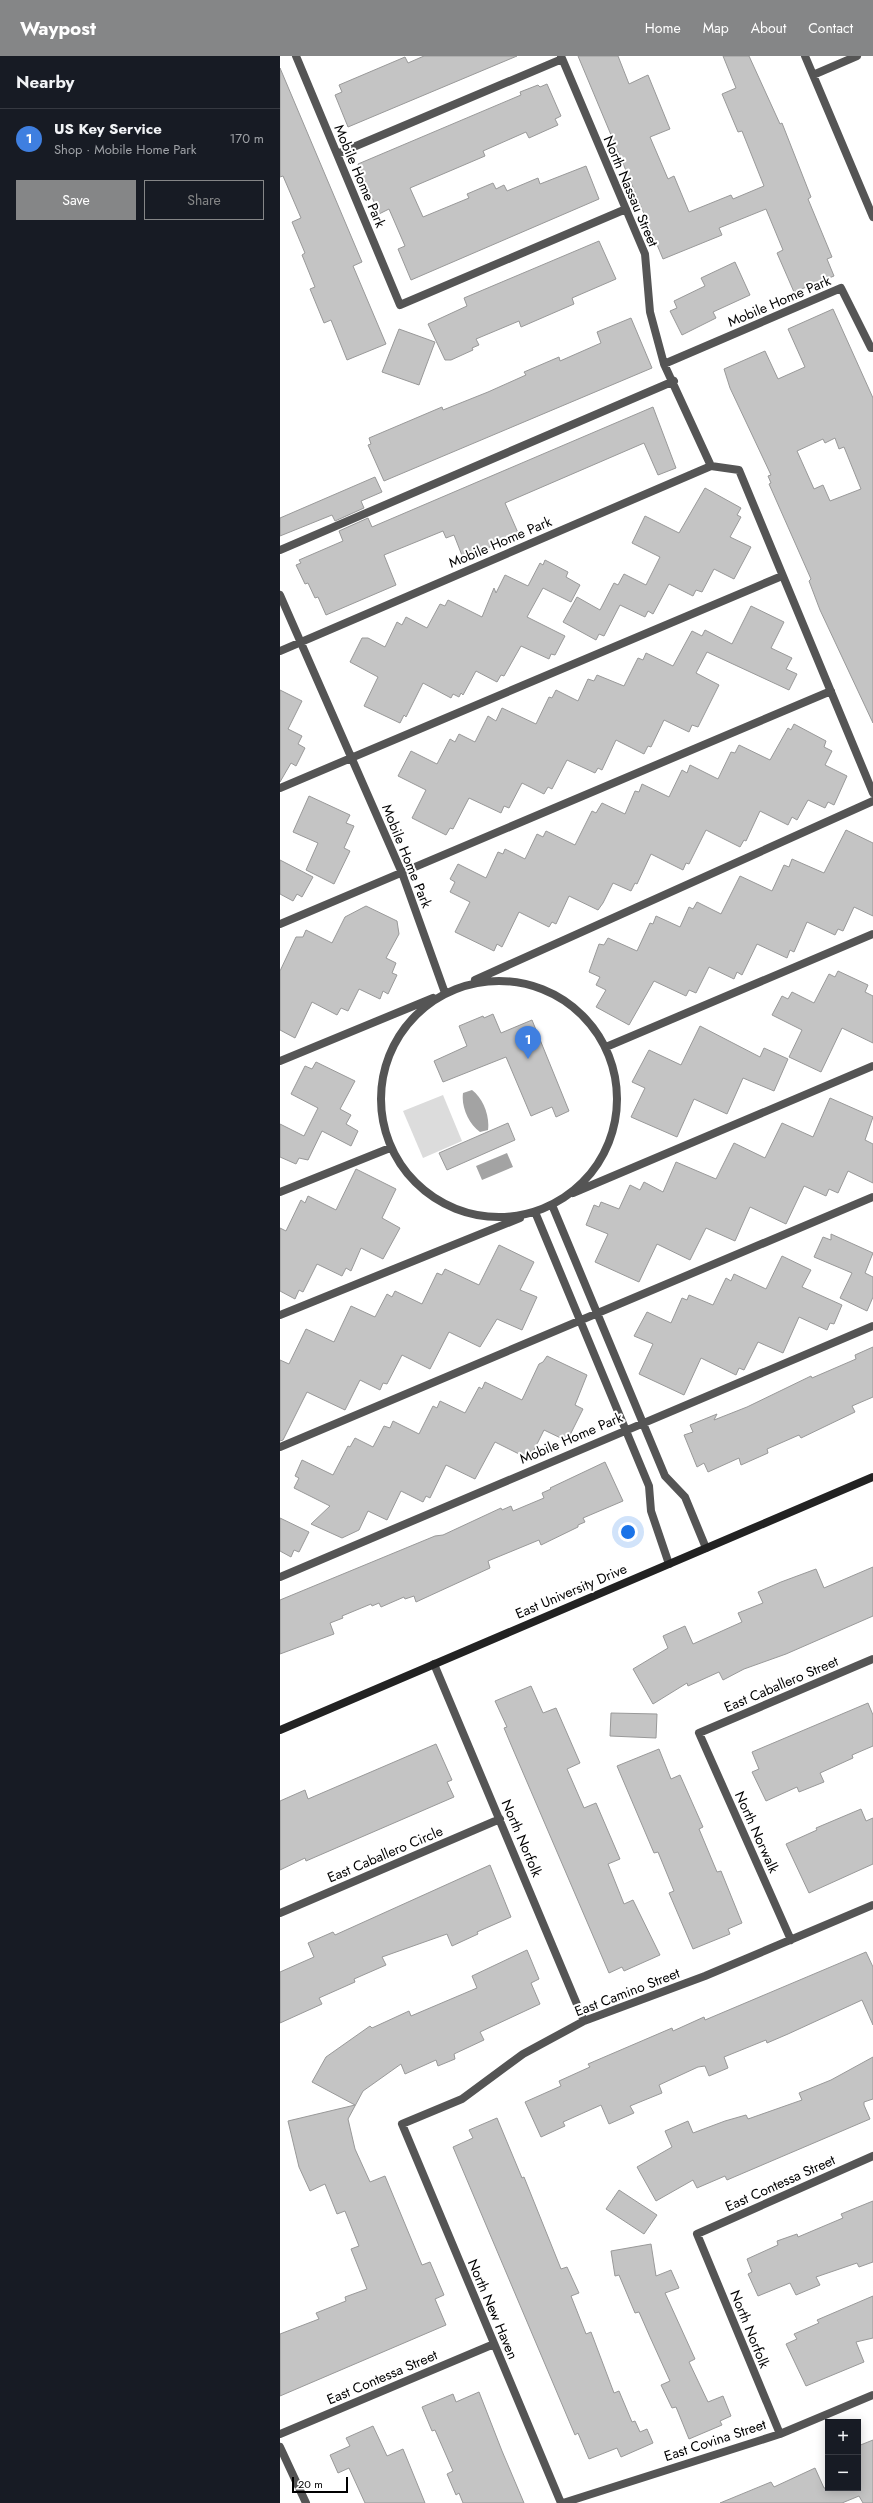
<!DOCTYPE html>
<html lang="en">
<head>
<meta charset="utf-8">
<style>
	body { margin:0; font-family:Jost,sans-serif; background:#20242c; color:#f1f3f6 }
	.controls { position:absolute; right:12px; bottom:12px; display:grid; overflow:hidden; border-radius:0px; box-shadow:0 2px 10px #0003 }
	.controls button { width:36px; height:36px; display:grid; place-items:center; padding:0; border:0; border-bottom:1px solid #363941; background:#171b24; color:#f1f3f6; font:20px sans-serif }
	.scale { position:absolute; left:12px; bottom:10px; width:56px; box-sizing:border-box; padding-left:4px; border:2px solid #000; border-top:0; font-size:11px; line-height:14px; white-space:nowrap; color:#000; -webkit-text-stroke:3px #fff; paint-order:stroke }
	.you { position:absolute; left:348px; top:1476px; width:14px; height:14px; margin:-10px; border:3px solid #fff; border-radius:50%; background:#1a73e8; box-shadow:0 0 0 6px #1a73e833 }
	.badge { display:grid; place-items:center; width:26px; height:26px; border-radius:50%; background:#858687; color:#fff; font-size:13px; font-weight:700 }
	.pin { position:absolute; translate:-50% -33px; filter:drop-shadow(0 1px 2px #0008) }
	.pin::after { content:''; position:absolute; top:21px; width:14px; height:12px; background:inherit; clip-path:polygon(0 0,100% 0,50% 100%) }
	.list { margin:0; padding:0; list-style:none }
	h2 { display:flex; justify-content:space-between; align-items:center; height:52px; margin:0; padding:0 16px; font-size:17px }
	h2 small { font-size:13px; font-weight:400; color:#9ea1a6 }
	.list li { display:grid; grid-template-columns:26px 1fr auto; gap:12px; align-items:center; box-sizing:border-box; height:60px; padding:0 16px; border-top:1px solid #363941 }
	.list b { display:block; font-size:15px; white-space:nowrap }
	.list p { margin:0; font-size:13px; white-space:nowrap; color:#9ea1a6 }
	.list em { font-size:13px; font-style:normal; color:#9ea1a6 }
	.actions { display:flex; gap:8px; padding:12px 16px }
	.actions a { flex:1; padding:9px 0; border:1px solid #858687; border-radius:0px; text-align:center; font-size:14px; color:#858687 }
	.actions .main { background:#858687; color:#fff }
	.map { position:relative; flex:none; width:593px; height:2447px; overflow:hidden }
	header { display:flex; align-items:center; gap:24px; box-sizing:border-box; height:56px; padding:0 20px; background:#858687; color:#fff }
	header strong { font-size:19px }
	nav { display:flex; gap:22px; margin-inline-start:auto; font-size:14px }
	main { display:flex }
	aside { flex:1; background:#171b24 }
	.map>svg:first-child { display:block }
</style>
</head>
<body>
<header>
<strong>Waypost</strong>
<nav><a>Home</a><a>Map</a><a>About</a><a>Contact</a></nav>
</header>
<main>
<aside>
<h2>Nearby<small></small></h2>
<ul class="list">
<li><span class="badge" style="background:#3f7fe0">1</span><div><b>US Key Service</b><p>Shop · Mobile Home Park</p></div><em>170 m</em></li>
</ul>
<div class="actions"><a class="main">Save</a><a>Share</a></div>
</aside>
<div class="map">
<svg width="593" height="2447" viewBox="0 0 593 2447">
	<rect width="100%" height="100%" fill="#fff"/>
	<!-- green -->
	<path fill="#dcdcdc" d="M 163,1039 L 182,1085 L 143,1102 L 123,1055 Z"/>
	<!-- water -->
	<path fill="#a3a3a3" d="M 192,1034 C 203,1042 210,1060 208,1074 L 200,1076 C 189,1068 181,1051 183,1037 Z
		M 227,1097 L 233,1111 L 202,1124 L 196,1110 Z"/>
	<!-- building -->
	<path fill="#c4c4c4" stroke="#999" fill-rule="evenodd" d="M 144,0 L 237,0 L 68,71 L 55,39 L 62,36 L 59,29 L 125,1 L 128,7 Z
		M 298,0 L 338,0 L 349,28 L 368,19 L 390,73 L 370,81 L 388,123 L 394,120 L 409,156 L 451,139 L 453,143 L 484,130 L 462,75 L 458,76 L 442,38 L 456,32 L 443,0 L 469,0 L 500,68 L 502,67 L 531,141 L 528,143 L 552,201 L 547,203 L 554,220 L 514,236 L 497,197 L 503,194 L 486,153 L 439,172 L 442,179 L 383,203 Z
		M 0,12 L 82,206 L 73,210 L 106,288 L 67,304 L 51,264 L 44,267 L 30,233 L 35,231 L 22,199 L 25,197 L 12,166 L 21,162 L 3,120 L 0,121 Z
		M 267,28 L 281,60 L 275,63 L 278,69 L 249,82 L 246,76 L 203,95 L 205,100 L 130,132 L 143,161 L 189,142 L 187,138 L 213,127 L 216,133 L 224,129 L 227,135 L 258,122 L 260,128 L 306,110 L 319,143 L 131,224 L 118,193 L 125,190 L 109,153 L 99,158 L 78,108 L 241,39 L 240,36 L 258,29 L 260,31 Z
		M 319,185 L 336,223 L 292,242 L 294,248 L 241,271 L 239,265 L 196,283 L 199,289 L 192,292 L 193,294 L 171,304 L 165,304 L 148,268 L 187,250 L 184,242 Z
		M 455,206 L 470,239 L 433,256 L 436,262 L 402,279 L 390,255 L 397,252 L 394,245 L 425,230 L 421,222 Z
		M 553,253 L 593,342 L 593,667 L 540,554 L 529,525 L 531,523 L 489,428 L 491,427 L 488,420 L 491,419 L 450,332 L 444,313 L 485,295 L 498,323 L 525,311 L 508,273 ZM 555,382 L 559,393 L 564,391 L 581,433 L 550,445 L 543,429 L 534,433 L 517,395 L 543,383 L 545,387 Z
		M 351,262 L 372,312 L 104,425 L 88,389 L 91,388 L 89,382 L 162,351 L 163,354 L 208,336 L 246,319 L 244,316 L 279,301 L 280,305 L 321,287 L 317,276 Z
		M 119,273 L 155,286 L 139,329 L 102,316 Z
		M 373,351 L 396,412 L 378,419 L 364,387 L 225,447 L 239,479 L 183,502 L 174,479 L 166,482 L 163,475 L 104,499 L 116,529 L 46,559 L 38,541 L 35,542 L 28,527 L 25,528 L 16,509 L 21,507 L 19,504 L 63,485 L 59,475 L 88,462 L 92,471 Z
		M 95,421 L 102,436 L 81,445 L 84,452 L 55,465 L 52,459 L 0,480 L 0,462 Z
		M 425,432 L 461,452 L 457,459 L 461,461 L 450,481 L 471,491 L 454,523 L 434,513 L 422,536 L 416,534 L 413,540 L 389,528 L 373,558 L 368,555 L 365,561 L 340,549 L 324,580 L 319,578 L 316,584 L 283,566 L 297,541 L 320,554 L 334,527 L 338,529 L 344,518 L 366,529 L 380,501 L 352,487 L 365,460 L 399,477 Z
		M 265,504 L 288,516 L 286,521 L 300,529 L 291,546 L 263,532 L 247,561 L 285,580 L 275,599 L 271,598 L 269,603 L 241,590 L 224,620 L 221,619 L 217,626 L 196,615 L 183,639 L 181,637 L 179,641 L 173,638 L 171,642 L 143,627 L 126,661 L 124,659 L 120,667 L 84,650 L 98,621 L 70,606 L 82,582 L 88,582 L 105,591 L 117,566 L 122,569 L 126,561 L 147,572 L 160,548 L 165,550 L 168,544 L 202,561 L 214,532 L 216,537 L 225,519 L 248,530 L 260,507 L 263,509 Z
		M 471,550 L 504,566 L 491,592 L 512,602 L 506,613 L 517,618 L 509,634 L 427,596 L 416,617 L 439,629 L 418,671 L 412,669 L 409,676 L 384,664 L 371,691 L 368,690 L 364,698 L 336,684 L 322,714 L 318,712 L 315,717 L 287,704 L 272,733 L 268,731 L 264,738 L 242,727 L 229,752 L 224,750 L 221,757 L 189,742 L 173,773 L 170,772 L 166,779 L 132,762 L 146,734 L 118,720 L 131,695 L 157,708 L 170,683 L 175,686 L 179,678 L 195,686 L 208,660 L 216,665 L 222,652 L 256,668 L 269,641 L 272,642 L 276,634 L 298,645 L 308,623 L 314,625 L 317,619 L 344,630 L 358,602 L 363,604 L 366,597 L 393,610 L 412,575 L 422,580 L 425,574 L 452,588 Z
		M 0,634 L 22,645 L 8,673 L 22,680 L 18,688 L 25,692 L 16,710 L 11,707 L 0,726 Z
		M 514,668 L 546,685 L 544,691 L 552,695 L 545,709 L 567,720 L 554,749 L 548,746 L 545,752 L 528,744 L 517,764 L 512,761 L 508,769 L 480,755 L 466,785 L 464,784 L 460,791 L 426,774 L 409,808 L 406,807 L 403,814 L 371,798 L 357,828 L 355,827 L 351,835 L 333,827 L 323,847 L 318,854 L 289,840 L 276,868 L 272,866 L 269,871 L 239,856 L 222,891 L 217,888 L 214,895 L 175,876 L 190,846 L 170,836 L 175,826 L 170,823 L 178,808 L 206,822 L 218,796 L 223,798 L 225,793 L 245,803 L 257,778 L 263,781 L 266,775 L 295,789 L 312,755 L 316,757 L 322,747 L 345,758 L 355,735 L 359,736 L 362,728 L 389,741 L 402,714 L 407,717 L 410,709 L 438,723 L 451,696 L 455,697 L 459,689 L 490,704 L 508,672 L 511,674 Z
		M 29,740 L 70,759 L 66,767 L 74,770 L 64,792 L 70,795 L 54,828 L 26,814 L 38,787 L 13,776 Z
		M 566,774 L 593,787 L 593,860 L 574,851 L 563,875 L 558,873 L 555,879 L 527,866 L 514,896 L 510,894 L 507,902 L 477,888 L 462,919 L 457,916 L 454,923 L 429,911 L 416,937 L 409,934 L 406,940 L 374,925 L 349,969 L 316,951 L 326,934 L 316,929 L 320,921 L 309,916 L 319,888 L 324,889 L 328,882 L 357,895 L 370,867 L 373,868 L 376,860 L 400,871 L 409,851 L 413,853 L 417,846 L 441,858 L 460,820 L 492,835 L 504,809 L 509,811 L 512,803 L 544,817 Z
		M 0,804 L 33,821 L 22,841 L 17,838 L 13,845 L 0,838 Z
		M 86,850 L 117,865 L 119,878 L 106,902 L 116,907 L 112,917 L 117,919 L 108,938 L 103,935 L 100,943 L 79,933 L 68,955 L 61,952 L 57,959 L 32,946 L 15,982 L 0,974 L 0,915 L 16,881 L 23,881 L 26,874 L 52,887 L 65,861 Z
		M 558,915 L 588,929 L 585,936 L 593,940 L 593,987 L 562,972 L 541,1016 L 509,1001 L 522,974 L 492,959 L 502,940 L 508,943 L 512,936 L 534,947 L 549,918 L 555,921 Z
		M 213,958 L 221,977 L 252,964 L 289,1055 L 276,1061 L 272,1051 L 251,1060 L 226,1001 L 163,1026 L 154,1005 L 187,990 L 179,970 L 203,960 L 204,962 Z
		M 420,970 L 480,1001 L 484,992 L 508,1003 L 494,1035 L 463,1022 L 447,1058 L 414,1043 L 397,1081 L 351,1061 L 365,1032 L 352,1026 L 369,994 L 401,1009 Z
		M 36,1006 L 75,1025 L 60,1053 L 71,1059 L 66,1068 L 78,1075 L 71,1090 L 42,1075 L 28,1104 L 19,1102 L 16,1108 L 0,1101 L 0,1068 L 24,1080 L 38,1052 L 11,1038 L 25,1010 L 32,1013 Z
		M 550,1042 L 593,1061 L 585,1084 L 593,1088 L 593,1127 L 568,1115 L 558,1137 L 549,1133 L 546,1140 L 524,1130 L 506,1168 L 470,1151 L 455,1185 L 426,1172 L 410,1204 L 377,1188 L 359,1226 L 315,1206 L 328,1178 L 306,1169 L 314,1149 L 319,1151 L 321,1146 L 339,1153 L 350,1129 L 360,1134 L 364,1126 L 383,1136 L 396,1106 L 436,1123 L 454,1087 L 485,1102 L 502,1067 L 533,1081 Z
		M 228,1067 L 235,1084 L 167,1114 L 159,1097 Z
		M 76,1113 L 116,1133 L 102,1162 L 120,1172 L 103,1203 L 81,1192 L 71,1215 L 66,1212 L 62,1220 L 37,1208 L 23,1236 L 19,1234 L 15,1243 L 0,1235 L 0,1172 L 6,1175 L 21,1144 L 25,1147 L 28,1140 L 56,1154 Z
		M 551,1178 L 593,1197 L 585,1217 L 593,1221 L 593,1241 L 587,1255 L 560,1242 L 572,1217 L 534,1201 L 543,1181 L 551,1184 Z
		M 219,1189 L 254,1206 L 240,1234 L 257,1241 L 242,1274 L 217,1263 L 200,1291 L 169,1276 L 150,1313 L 122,1299 L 107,1328 L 103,1327 L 100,1334 L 80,1324 L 65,1354 L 27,1336 L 3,1384 L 0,1385 L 0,1304 L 9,1308 L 26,1273 L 54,1286 L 71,1250 L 95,1261 L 107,1238 L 112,1241 L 115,1235 L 142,1248 L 157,1217 L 162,1219 L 165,1213 L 199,1229 Z
		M 502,1200 L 531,1214 L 522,1231 L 562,1249 L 554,1268 L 550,1267 L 547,1274 L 519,1261 L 503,1297 L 478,1286 L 464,1314 L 459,1312 L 456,1319 L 421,1302 L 404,1339 L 359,1318 L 373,1288 L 354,1280 L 367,1256 L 391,1267 L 402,1242 L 407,1244 L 409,1239 L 433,1249 L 446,1222 L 451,1225 L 454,1218 L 486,1233 Z
		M 593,1291 L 593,1341 L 572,1350 L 575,1356 L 521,1382 L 519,1379 L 487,1393 L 488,1397 L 461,1409 L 459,1402 L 428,1416 L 424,1407 L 417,1411 L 404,1379 L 413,1376 L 410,1369 L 437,1358 L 434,1364 L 467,1351 L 531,1320 L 532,1322 L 576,1303 L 575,1299 Z
		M 267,1300 L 307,1319 L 295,1349 L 303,1353 L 287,1385 L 264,1374 L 253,1396 L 250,1395 L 247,1402 L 215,1386 L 195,1423 L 166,1409 L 150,1442 L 146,1440 L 143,1446 L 121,1435 L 107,1464 L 88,1455 L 79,1474 L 62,1482 L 31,1468 L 50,1450 L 14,1432 L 19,1422 L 15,1420 L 22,1404 L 53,1419 L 68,1390 L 70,1391 L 75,1382 L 93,1391 L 104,1370 L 110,1372 L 113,1365 L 139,1378 L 153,1350 L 157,1352 L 160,1345 L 185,1357 L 199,1331 L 202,1333 L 205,1326 L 242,1344 L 259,1308 L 263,1306 Z
		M 325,1406 L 343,1445 L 303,1462 L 305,1466 L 298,1469 L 298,1471 L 261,1489 L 259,1484 L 208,1505 L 210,1512 L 136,1546 L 134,1540 L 125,1543 L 124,1541 L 101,1551 L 99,1547 L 92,1550 L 91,1548 L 62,1560 L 63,1562 L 50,1567 L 54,1578 L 0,1598 L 0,1544 L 155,1480 L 163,1479 L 221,1452 L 222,1454 L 231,1450 L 233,1455 L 264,1442 L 262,1437 L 271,1433 L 270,1432 Z
		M 0,1462 L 29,1476 L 19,1496 L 14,1494 L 11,1501 L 0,1495 Z
		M 593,1511 L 593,1560 L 506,1598 L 464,1613 L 443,1624 L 439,1616 L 408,1630 L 407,1627 L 373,1648 L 353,1613 L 388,1592 L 383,1580 L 405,1570 L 413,1588 L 462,1566 L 458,1557 L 483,1547 L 478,1536 L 501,1526 L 536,1513 L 544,1532 Z
		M 251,1630 L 263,1657 L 276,1652 L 300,1707 L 287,1713 L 304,1752 L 316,1747 L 340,1803 L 328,1808 L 344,1848 L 353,1844 L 380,1899 L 344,1915 L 342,1911 L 329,1917 L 232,1691 L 224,1672 L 227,1671 L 215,1645 Z
		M 588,1647 L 593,1659 L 593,1690 L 572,1699 L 573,1702 L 540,1717 L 544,1726 L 519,1736 L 517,1731 L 486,1745 L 472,1716 L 479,1713 L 472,1696 Z
		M 331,1657 L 377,1658 L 376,1682 L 330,1680 Z
		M 156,1688 L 172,1724 L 167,1726 L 174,1741 L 26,1805 L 25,1802 L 0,1814 L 0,1745 L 25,1734 L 28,1743 Z
		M 379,1693 L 391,1723 L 400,1719 L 423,1771 L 419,1773 L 437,1816 L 441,1815 L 462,1867 L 448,1873 L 450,1878 L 413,1893 L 389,1837 L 394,1835 L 378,1796 L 374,1797 L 337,1710 Z
		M 581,1753 L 586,1765 L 593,1762 L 593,1808 L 529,1837 L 506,1788 L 537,1774 L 536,1772 Z
		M 210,1809 L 231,1861 L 197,1876 L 198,1878 L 172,1890 L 167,1878 L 102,1901 L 106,1909 L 74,1923 L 75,1926 L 39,1942 L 42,1948 L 0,1967 L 0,1916 L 34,1901 L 28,1887 L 53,1876 L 55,1879 Z
		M 247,1894 L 259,1923 L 251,1927 L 260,1948 L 200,1976 L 204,1984 L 174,1998 L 175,2003 L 158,2010 L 156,2004 L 125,2018 L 121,2008 L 83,2035 L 68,2063 L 75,2093 L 90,2126 L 105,2120 L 142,2209 L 150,2206 L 164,2239 L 155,2243 L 166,2269 L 0,2340 L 0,2278 L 39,2263 L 36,2257 L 66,2245 L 65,2241 L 87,2233 L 71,2193 L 79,2190 L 65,2155 L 57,2158 L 45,2128 L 30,2135 L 19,2111 L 8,2065 L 75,2049 L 32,2026 L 46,2001 L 90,1970 L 92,1972 L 129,1955 L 131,1960 L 197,1932 L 192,1920 Z
		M 586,1896 L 593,1911 L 593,1969 L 582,1944 L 508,1978 L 487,1987 L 486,1984 L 444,2001 L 448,2012 L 429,2020 L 425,2010 L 418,2011 L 379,2029 L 382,2037 L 350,2050 L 354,2057 L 329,2068 L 321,2049 L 283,2066 L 285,2070 L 261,2081 L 245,2046 L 281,2030 L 279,2025 L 310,2011 L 308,2008 L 392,1972 L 393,1975 L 424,1961 L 425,1964 Z
		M 593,2001 L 593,2043 L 584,2046 L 584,2049 L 590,2063 L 447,2124 L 445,2120 L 417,2132 L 413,2124 L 376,2145 L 357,2111 L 392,2091 L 385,2075 L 408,2065 L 413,2077 L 445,2065 L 466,2059 L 468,2063 L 522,2044 L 519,2037 L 551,2024 Z
		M 217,2062 L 242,2122 L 244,2121 L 281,2213 L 287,2211 L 299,2237 L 291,2240 L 306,2278 L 311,2276 L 334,2337 L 339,2335 L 352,2366 L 355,2365 L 360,2376 L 367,2373 L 373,2387 L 341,2401 L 337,2392 L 309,2403 L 298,2377 L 295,2379 L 173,2091 L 193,2082 L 189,2074 Z
		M 339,2134 L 377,2159 L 364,2178 L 326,2153 Z
		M 593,2145 L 593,2206 L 579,2211 L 577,2207 L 536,2221 L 540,2229 L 516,2239 L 510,2227 L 478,2240 L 468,2218 L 472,2216 L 467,2203 L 498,2189 L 497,2185 L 517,2178 L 518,2181 L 563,2162 L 561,2158 Z
		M 371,2188 L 376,2220 L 391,2214 L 399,2232 L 385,2237 L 415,2303 L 409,2306 L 428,2346 L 443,2340 L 451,2360 L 440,2365 L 442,2369 L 409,2383 L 396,2351 L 392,2352 L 381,2329 L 390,2325 L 370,2281 L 359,2256 L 355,2257 L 339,2219 L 335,2220 L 331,2195 Z
		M 593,2240 L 593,2282 L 576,2286 L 584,2306 L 526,2330 L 506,2288 L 517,2283 L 514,2278 L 539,2267 L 537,2264 Z
		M 199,2336 L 222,2395 L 244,2447 L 183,2447 L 179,2437 L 176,2439 L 167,2418 L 173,2415 L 155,2374 L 152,2375 L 142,2351 L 173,2338 L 176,2346 Z
		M 93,2370 L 107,2400 L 123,2393 L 145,2447 L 85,2447 L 69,2412 L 58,2417 L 50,2399 L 70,2390 L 66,2382 Z
		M 593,2384 L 593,2447 L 583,2447 L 579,2440 L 562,2447 L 440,2447 L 491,2426 L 494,2431 L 535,2412 L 544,2432 L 578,2432 L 578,2390 Z"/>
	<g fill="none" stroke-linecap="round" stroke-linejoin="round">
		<!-- street -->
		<path stroke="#555" stroke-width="8" d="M 16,0 L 120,249 L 346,153
			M 281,0 L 365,198 L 370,256 L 384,308 L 431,410 L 459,414 L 593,737
			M 525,0 L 593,161
			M 533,19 L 577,0
			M 57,98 L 282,3
			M 384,308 L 561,232 L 591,292 L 593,292
			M 0,494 L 394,325
			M 0,539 L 122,817 L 165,937
			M 0,595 L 431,410
			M 0,732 L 502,520
			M 0,868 L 551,635
			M 195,924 L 593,745
			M101 1043a118 118 0 1 1 236 0a118 118 0 1 1-236 0Z
			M 326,991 L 593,878
			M 0,1005 L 153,942
			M 0,1136 L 110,1092
			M 293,1137 L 593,1010
			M 272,1149 L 385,1420 L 405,1441 L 426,1492
			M 251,1157 L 255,1156 L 369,1430 L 371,1455 L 389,1508
			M 0,1259 L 240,1162
			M 0,1391 L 593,1141
			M 0,1521 L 593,1270
			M 154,1608 L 304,1965
			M 0,1857 L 220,1763
			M 511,1884 L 419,1677 L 593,1603
			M 0,2378 L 214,2288
			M 500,2378 L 417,2178 L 593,2100
			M 0,2391 L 26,2447
			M 281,2447 L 122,2068 L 182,2043 L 243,1998 L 304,1965 L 425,1920 L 593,1849
			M 283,2447 L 500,2378 L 593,2339"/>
		<!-- secondary -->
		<path stroke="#222" stroke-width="8" d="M 0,1674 L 593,1421"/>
	</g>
	<g text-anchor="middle" stroke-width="4" stroke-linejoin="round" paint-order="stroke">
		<!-- street labels -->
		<g font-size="14" fill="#000" stroke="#fff">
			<text transform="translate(80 120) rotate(67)" y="5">Mobile Home Park</text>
			<text transform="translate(351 135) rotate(67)" y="5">North Nassau Street</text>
			<text transform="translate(499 245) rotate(-23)" y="5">Mobile Home Park</text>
			<text transform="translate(220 486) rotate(-23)" y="5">Mobile Home Park</text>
			<text transform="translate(127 800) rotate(68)" y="5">Mobile Home Park</text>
			<text transform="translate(291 1382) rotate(-23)" y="5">Mobile Home Park</text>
			<text transform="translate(291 1535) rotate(-23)" y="5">East University Drive</text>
			<text transform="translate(501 1628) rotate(-23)" y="5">East Caballero Street</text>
			<text transform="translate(477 1776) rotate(66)" y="5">North Norwalk</text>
			<text transform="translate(242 1782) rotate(67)" y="5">North Norfolk</text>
			<text transform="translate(105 1798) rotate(-23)" y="5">East Caballero Circle</text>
			<text transform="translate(347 1936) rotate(-21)" y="5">East Camino Street</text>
			<text transform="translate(500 2127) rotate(-24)" y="5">East Contessa Street</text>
			<text transform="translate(213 2253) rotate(67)" y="5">North New Haven</text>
			<text transform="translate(470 2273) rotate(68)" y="5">North Norfolk</text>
			<text transform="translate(102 2321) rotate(-23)" y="5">East Contessa Street</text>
			<text transform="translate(435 2384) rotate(-18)" y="5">East Covina Street</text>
		</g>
	</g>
</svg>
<div class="controls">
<button>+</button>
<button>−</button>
</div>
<div class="scale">20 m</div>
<div class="you"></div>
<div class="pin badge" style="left:248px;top:1003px;background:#3f7fe0">1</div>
</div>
</main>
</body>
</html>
